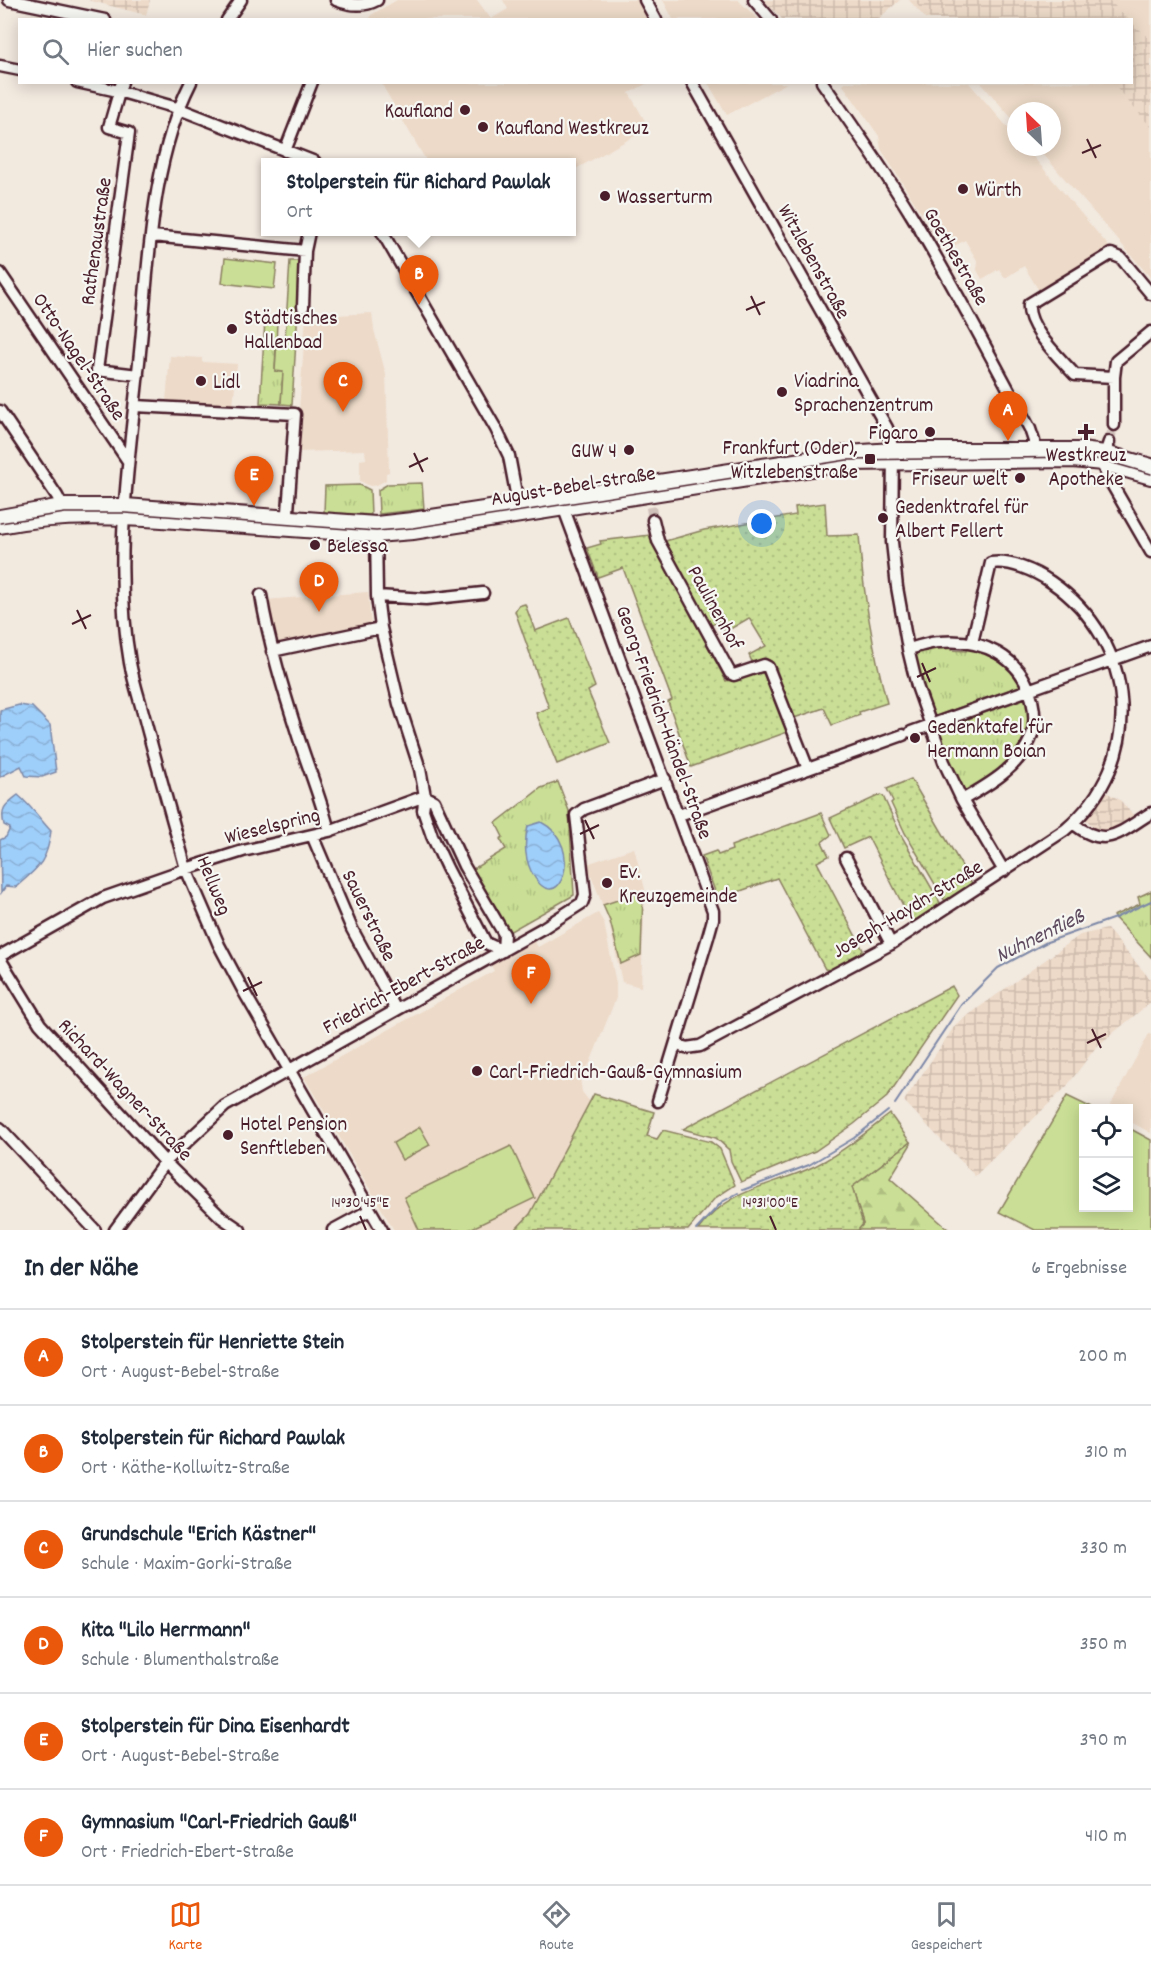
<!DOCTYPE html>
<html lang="de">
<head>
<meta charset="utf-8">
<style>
	body { margin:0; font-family:Dekko,sans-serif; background:#f2f2f3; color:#1f2937 }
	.controls { position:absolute; right:18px; bottom:18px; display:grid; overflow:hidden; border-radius:0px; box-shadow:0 3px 15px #0003 }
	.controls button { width:54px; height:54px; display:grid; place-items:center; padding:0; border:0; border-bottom:2px solid #e0e1e3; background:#fff; color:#1f2937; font:30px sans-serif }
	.compass { position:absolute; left:1007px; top:102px; width:54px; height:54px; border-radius:50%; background:#fff; box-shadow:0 3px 15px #0003; rotate:335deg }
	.you { position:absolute; left:762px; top:524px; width:21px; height:21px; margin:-15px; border:4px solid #fff; border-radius:50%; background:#1a73e8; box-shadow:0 0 0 9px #1a73e833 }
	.badge { display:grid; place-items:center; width:39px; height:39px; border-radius:50%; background:#ea580c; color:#fff; font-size:20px; font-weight:700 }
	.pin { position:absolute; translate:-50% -50px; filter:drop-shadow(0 2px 3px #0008) }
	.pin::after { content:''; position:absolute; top:32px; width:21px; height:18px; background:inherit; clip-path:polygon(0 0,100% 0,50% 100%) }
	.popup { position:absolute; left:261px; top:158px; width:315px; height:78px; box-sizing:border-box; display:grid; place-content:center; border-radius:0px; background:#fff; filter:drop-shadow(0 2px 4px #0005); font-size:20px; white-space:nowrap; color:#747a83 }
	.popup b { font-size:22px; color:#1f2937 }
	.popup::after { content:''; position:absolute; left:50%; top:100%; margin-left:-12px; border:12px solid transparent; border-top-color:#fff }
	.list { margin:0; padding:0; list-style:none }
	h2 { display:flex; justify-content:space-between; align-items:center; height:78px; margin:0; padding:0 24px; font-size:26px }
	h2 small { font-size:20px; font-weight:400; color:#747a83 }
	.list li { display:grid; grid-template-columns:39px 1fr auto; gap:18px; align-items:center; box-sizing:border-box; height:96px; padding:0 24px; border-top:2px solid #e0e1e3 }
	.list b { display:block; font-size:22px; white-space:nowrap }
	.list p { margin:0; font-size:20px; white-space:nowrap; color:#747a83 }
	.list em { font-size:20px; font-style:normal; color:#747a83 }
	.icon { flex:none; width:33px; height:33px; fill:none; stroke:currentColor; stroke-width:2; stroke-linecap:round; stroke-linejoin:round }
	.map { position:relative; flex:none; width:1151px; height:1230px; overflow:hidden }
	.search { position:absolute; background:#fff; box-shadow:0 3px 15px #0003; left:18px; right:18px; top:18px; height:66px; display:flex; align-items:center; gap:15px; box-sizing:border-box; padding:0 21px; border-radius:0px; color:#747a83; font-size:22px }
	.sheet { height:654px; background:#fff }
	nav { display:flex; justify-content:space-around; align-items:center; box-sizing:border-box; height:84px; border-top:2px solid #e0e1e3; background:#fff; font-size:16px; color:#747a83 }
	nav a { display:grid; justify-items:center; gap:3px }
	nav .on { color:#ea580c }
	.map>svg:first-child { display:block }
</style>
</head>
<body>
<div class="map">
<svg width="1151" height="1230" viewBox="0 0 1151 1230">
	<defs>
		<pattern id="industrial-grid" width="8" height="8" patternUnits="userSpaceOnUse" patternTransform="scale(1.5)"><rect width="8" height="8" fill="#eddac8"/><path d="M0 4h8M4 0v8" fill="none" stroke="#cdbbac"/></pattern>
		<pattern id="grass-tufts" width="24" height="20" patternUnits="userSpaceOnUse" patternTransform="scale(1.5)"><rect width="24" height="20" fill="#cadf95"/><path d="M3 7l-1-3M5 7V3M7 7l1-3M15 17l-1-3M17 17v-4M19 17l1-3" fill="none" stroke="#afbf81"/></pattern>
		<pattern id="forest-firs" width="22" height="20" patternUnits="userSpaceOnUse" patternTransform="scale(1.5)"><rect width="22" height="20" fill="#cadf95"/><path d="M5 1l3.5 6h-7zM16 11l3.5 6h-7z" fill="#afbf81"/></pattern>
		<pattern id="garden-dots" width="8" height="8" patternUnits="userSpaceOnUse" patternTransform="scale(1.5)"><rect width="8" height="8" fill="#cadf95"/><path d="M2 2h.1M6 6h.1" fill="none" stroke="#afbf81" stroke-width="1.8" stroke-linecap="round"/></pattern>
		<pattern id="water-waves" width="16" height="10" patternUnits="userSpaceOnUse" patternTransform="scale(1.5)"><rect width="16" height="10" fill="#9ecefa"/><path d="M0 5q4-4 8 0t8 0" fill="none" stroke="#8ab0d6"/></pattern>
	</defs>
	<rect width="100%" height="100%" fill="#f2e9df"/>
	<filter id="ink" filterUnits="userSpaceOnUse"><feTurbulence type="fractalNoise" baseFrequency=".0167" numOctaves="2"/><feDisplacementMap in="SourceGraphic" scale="12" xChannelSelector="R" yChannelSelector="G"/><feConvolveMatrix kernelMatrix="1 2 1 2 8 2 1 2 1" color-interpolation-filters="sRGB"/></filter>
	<g filter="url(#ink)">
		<!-- built -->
		<path fill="#eddac8" d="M 397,0 L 477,0 L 491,19 L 508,9 L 503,0 L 637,0 L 648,19 L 370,19 L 371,15 Z
			M 663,0 L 738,0 L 758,19 L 673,19 Z
			M 909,0 L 1151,0 L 1151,278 L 1037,147 L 1052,147 L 1052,111 L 1016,111 L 1016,123 L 981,83 L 1132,82 L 1132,20 L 926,19 Z
			M 846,82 L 969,83 L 1016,137 L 1016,147 L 1025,147 L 1111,249 L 1041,294 L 1024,266 L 1005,278 L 999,269 L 982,279 L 977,270 L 978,262 L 965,240 L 945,251 L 881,149 L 879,136 L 843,85 Z
			M 381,83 L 648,83 L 629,93 L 649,128 L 572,171 L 572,162 L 427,162 Z
			M 708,83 L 787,83 L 727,115 Z
			M 372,313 L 374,330 L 386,375 L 389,472 L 386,473 L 386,480 L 377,485 L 370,486 L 360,481 L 360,460 L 366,459 L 365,450 L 296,452 L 306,317 Z
			M 170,356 L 202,358 L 202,362 L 237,364 L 233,406 L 166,402 Z
			M 368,592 L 371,625 L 275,645 L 265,600 Z
			M 634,848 L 645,889 L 641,987 L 622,982 L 609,922 L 587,864 Z
			M 598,913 L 604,923 L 616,984 L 616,998 L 590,1063 L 580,1078 L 582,1092 L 590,1102 L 530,1214 L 515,1230 L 394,1230 L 304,1077 L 494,971 L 490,963 L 533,940 L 538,947 Z
			M 1149,1034 L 1151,1035 L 1151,1133 L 1129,1121 L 1128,1108 L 1109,1108 Z"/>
		<!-- industrial -->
		<path fill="url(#industrial-grid)" d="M 88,0 L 150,0 L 146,15 Z
			M 764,0 L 900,0 L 877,20 L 782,19 Z
			M 913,0 L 1109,0 L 1128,19 L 930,19 Z
			M 1132,23 L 1151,39 L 1151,127 L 1112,83 L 1132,82 Z
			M 1104,791 L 1120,800 L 1136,818 L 1111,832 L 1097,831 L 1085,818 Z
			M 1107,929 L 1151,980 L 1151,1002 L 1096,1047 L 1067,1086 L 975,1176 L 904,1101 L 956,1024 L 1080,935 Z"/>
		<!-- grass -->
		<path fill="url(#grass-tufts)" stroke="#8a7f60" stroke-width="1.5" d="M 265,320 L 277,321 L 275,371 L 283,372 L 281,404 L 260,403 Z
			M 422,483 L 424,509 L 379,514 L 378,490 L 388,484 Z
			M 360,485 L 370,490 L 371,515 L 324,512 L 325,486 Z
			M 950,646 L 951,650 L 966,651 L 968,647 C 991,655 1008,664 1022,685 L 933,717 L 927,707 L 913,652 Z
			M 1026,698 C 1035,726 1018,755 997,773 C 988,782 975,787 965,794 L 962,791 L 937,730 Z
			M 558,782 L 569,811 L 574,895 L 509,932 L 473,869 L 506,849 L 500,839 L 503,837 L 496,823 L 541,788 Z
			M 1151,891 L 1151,957 L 1113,916 L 1140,904 L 1138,897 Z
			M 641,892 L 643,894 L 641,955 L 621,964 L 610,921 L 603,905 Z"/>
		<!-- forest -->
		<path fill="url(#forest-firs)" stroke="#8a7f60" stroke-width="1.5" d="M 910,1142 L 911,1144 L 890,1178 L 949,1230 L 858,1230 L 863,1224 L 852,1187 Z"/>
		<!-- garden -->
		<path fill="url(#garden-dots)" stroke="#8a7f60" stroke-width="1.5" d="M 825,503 L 827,536 L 859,535 C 863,593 872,646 887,703 L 859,712 L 860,715 L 832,725 L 824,708 L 791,719 L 769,660 L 753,664 L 749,655 L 766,646 L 749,618 L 725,632 L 718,621 L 709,627 L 662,542 L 704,530 L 796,515 L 795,507 Z
			M 650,535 L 726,681 L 763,667 L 790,731 L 691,767 L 668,702 L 672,700 L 623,568 L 598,577 L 587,548 L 601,544 L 600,541 Z
			M 525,604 L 535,631 L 569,618 L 595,687 L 588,691 L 610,743 L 557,764 L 536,713 L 549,708 L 515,611 L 518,606 Z
			M 911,779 L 973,885 L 946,903 L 905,833 L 891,803 L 893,801 L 887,789 Z
			M 880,795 L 883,796 L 901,835 L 942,906 L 913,925 L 868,837 L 844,848 L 830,818 Z
			M 821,813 L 831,835 L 822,842 L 829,856 L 817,862 L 864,952 L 830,970 L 825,969 L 777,878 L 718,899 L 702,856 L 716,851 L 718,855 L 732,850 L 731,846 Z
			M 952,986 L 957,995 L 887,1097 L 854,1124 L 815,1151 L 741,1182 L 731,1161 L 729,1150 L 716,1138 L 683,1129 Z
			M 594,1094 L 654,1112 L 647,1136 L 657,1139 L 663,1130 L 711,1142 L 720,1149 L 735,1185 L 715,1198 L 688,1230 L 515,1230 L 530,1214 Z
			M 890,1114 L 910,1142 L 852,1187 L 863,1224 L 858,1230 L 698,1230 C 728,1190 763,1188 806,1170 C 837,1157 864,1134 890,1114 Z"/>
		<!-- pitch -->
		<path fill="#cadf95" stroke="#8a7f60" stroke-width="1.5" d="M 225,258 L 277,264 L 274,289 L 222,283 Z
			M 290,261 L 301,261 L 292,405 L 281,404 L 283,372 L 275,371 L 277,339 L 285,339 Z
			M 1067,1096 L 1092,1108 L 1084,1108 L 1084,1208 L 1128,1208 L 1129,1128 L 1151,1140 L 1151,1230 L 1035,1230 L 999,1212 Z
			M 420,1127 L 430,1145 L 402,1160 L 393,1143 Z
			M 511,1146 L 535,1198 L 468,1230 L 419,1230 L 404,1197 Z"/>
		<!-- water -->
		<path fill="url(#water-waves)" stroke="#7c88a7" stroke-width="1.5" d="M 19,705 L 32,707 L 50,725 L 56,772 L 42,777 L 26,776 L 21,766 L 0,777 L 0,710 Z
			M 18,795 C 31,806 39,818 51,831 C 47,862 39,867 16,887 L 6,886 L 1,893 L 0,840 L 6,837 L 10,828 L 4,825 C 0,808 5,805 18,795 Z
			M 541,822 C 587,845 558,924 531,871 C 524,856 524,842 528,826 Z"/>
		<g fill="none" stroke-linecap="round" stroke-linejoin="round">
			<!-- stream -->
			<path stroke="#7c88a7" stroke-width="2" d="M 895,1104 L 961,1005 L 998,968 L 1047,942 L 1115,918 L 1151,901
				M 743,1190 L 809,1165 L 854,1138 L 888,1111
				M 696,1230 L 722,1202 L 738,1193"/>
			<!-- minor-tunnel -->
			<path stroke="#d0c1bb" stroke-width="10" stroke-dasharray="10 5" stroke-linecap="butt" d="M 1109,442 L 1114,425
				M 651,507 L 653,520"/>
			<defs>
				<path id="minor" d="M 9,0 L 105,20
					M 336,0 C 349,5 364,7 377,0
					M 645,0 L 656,20
					M 754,0 L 771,20
					M 227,20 L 241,0
					M 0,66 L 20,70
					M 77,82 L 118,91 L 177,108 L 315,162
					M 122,82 L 109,127 L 129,133 L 97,370 L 138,375
					M 191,82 C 150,163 149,264 140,352 C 130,455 112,560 130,663 C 134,684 141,704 146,724 C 159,773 173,821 186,869 L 219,945 L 244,992 L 382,1230
					M 692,82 L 887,428 L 893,450 L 892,542 L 897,587 L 908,649 L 917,686 L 944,762 L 962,800 L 1004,871
					M 822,82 C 853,126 884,170 912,216 C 954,285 991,358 1030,429 L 1034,441 L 1034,456
					M 285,151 L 312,82
					M 382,232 L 496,429 L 509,456 L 519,509
					M 152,236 L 305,251
					M 0,273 L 128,461
					M 303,307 L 305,251 L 309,232
					M 1114,377 L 1075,375 C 1060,358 1026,327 1029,304 L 1111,254 L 1121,258 L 1151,294
					M 135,406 L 295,414 L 287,526
					M 0,411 L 57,496 L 65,511
					M 1114,425 L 1114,377 L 1116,361 L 1151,332
					M 1109,442 L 1102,463 L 1106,474 L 1151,552
					M 561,501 L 713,911 L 713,919 L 708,937 L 658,1101
					M 653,520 L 658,541 L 730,673 L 734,675 L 764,665 L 768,667 L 808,769
					M 376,529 L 377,596 L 381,628 L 399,704 L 420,769 L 425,796 L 423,810 L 432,836 L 447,868 L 486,943 L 503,951
					M 261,595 C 269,644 284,692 299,739 C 309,770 321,799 329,831
					M 377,596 L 426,599 L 483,593
					M 908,649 C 918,647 929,642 940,642 C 981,638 1022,656 1032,700 C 1035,713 1036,727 1030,740 C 1017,769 988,785 962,800
					M 272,651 L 381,628
					M 911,732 L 1151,646
					M 425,796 L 434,801 L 464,866 L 504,934 L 503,951
					M 679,815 L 903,735
					M 1073,823 C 1106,851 1121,831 1151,813
					M 312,835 L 352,929 L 396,1010
					M 846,858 L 891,944
					M 0,956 L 103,898 L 186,869 L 243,851 L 329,831 L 425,796
					M 0,959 L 40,1024 L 165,1162 L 221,1217 L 240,1230
					M 676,1044 L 686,1048 L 700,1046 L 891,944 L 1065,830 C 1147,761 1138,642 1051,582 C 1035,571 1010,560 991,563 L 972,643
					M 0,1128 L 95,1230
					M 115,1230 L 165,1162 L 225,1106 L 543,928 L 582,903 L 585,895 L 576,815 L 584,809 L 665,779
					M 333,1230 L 370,1210"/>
				<path id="tertiary" d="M 0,517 L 62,506 L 125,506 L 376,524 L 412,520 L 847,453 L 893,450 L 1081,450 L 1105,453 L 1151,466
					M 0,526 C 69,512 132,518 202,523 C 260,527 318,531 376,535 L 413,532 L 849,463 L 1073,460 L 1102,463 L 1151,477"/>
			</defs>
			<!-- minor casing -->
			<use href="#minor" stroke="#4a1f2b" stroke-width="15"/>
			<!-- tertiary casing -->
			<use href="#tertiary" stroke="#4a1f2b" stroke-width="18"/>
			<!-- minor -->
			<use href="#minor" stroke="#f6f6f2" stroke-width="10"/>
			<!-- tertiary -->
			<use href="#tertiary" stroke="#f6f6f2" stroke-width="14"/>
			<!-- tram -->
			<path stroke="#4a1f2b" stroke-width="1.5" d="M 0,523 L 65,513 L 125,513 L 376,531 L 413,528 L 847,460 L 1079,457 L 1103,460 L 1151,474"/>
		</g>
	</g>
	<!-- ticks -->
	<path fill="none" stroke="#4a1f2b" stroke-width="2" d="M 1087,139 L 1096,158M 1082,153 L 1101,145M 751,296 L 760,315M 746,310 L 765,302M 414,453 L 423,472M 409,467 L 428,458M 77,610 L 86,629M 72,624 L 91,615M 922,663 L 930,682M 917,677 L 936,668M 585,820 L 594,839M 580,834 L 599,825M 248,977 L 257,996M 243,991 L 262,982M 1092,1029 L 1101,1048M 1087,1043 L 1106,1034M 360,1216 L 366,1230M 770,1216 L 776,1230"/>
	<!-- markers -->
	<g fill="#4a1f2b" stroke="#f6f6f2" stroke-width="2">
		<circle cx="465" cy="110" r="6"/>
		<circle cx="483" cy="127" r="6"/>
		<circle cx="963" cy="189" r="6"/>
		<circle cx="605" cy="196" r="6"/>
		<circle cx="232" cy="329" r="6"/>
		<circle cx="201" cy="381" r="6"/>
		<circle cx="782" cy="392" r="6"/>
		<circle cx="930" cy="432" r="6"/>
		<path d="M1083 423h6v6h6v6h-6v6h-6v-6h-6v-6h6z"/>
		<circle cx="629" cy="450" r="6"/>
		<rect x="864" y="453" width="12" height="12" rx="3"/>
		<circle cx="1020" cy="478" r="6"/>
		<circle cx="883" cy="518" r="6"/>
		<circle cx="315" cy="545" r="6"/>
		<circle cx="915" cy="738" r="6"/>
		<circle cx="607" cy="883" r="6"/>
		<circle cx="477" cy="1071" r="6"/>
		<circle cx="228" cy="1135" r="6"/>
	</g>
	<g text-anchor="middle" stroke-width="4.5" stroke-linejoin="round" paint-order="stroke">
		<!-- poi labels -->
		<g font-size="21" fill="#4a1f2b" stroke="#f6f6f2" text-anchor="start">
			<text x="453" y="117" text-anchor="end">Kaufland</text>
			<text x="495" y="134">Kaufland Westkreuz</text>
			<text x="975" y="196">Würth</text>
			<text x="617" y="203">Wasserturm</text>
			<text x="244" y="324">Städtisches<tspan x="244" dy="24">Hallenbad</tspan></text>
			<text x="794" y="387">Viadrina<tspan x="794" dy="24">Sprachenzentrum</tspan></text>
			<text x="213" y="388">Lidl</text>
			<text x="918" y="439" text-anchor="end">Figaro</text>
			<text x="858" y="454" text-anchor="end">Frankfurt (Oder),<tspan x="858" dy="24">Witzlebenstraße</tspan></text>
			<text x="617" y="457" text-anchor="end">GUW 4</text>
			<text x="1086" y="461" text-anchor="middle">Westkreuz<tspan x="1086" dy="24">Apotheke</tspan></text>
			<text x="1008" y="485" text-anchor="end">Friseur welt</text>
			<text x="895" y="513">Gedenktrafel für<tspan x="895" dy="24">Albert Fellert</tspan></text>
			<text x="327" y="552">Belessa</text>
			<text x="927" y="733">Gedenktafel für<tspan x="927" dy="24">Hermann Boian</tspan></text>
			<text x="619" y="878">Ev.<tspan x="619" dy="24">Kreuzgemeinde</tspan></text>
			<text x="489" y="1078">Carl-Friedrich-Gauß-Gymnasium</text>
			<text x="240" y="1130">Hotel Pension<tspan x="240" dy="24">Senftleben</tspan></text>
		</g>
		<!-- street labels -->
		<g font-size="21" fill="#4a1f2b" stroke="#f6f6f2">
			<text transform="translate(95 241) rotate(-82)" y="7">Rathenaustraße</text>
			<text transform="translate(957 256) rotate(60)" y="7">Goethestraße</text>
			<text transform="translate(815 261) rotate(61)" y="7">Witzlebenstraße</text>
			<text transform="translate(80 356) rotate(56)" y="7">Otto-Nagel-Straße</text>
			<text transform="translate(573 485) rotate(-9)" y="7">August-Bebel-Straße</text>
			<text transform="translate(716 607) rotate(61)" y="7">Paulinenhof</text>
			<text transform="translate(665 722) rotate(70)" y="7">Georg-Friedrich-Händel-Straße</text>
			<text transform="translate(272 825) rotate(-14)" y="7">Wieselspring</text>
			<text transform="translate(215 885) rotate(68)" y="7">Hellweg</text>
			<text transform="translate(907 908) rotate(-31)" y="7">Joseph-Haydn-Straße</text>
			<text transform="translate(370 915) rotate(64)" y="7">Sauerstraße</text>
			<text transform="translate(403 984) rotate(-29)" y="7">Friedrich-Ebert-Straße</text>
			<text transform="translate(126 1089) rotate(47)" y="7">Richard-Wagner-Straße</text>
		</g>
		<!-- water labels -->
		<g font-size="22" font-style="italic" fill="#5f4b5f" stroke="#f6f6f2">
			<text transform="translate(1039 934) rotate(-26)" y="8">Nuhnenfließ</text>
		</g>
	</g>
	<g font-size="15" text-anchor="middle" fill="#4a1f2b" stroke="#f6f6f2" stroke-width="4.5" stroke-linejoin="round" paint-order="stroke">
		<text x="360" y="1207">14°30'45"E</text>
		<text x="770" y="1207">14°31'00"E</text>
	</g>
</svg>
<div class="controls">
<button><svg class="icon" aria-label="locate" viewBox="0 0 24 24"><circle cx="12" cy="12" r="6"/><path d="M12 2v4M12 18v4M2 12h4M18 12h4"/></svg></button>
<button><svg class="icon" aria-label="layers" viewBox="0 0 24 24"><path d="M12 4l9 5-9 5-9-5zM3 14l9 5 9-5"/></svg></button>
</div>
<svg class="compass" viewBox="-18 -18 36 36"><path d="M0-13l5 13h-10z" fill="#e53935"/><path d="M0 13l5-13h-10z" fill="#747a83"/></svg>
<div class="you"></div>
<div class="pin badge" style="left:1008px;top:441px">A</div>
<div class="pin badge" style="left:419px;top:305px">B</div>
<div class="popup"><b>Stolperstein für Richard Pawlak</b>Ort</div>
<div class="pin badge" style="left:343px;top:412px">C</div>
<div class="pin badge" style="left:319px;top:612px">D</div>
<div class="pin badge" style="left:254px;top:506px">E</div>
<div class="pin badge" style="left:531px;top:1004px">F</div>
<div class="search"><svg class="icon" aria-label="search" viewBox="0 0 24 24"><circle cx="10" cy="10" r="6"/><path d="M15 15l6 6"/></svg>Hier suchen</div>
</div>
<section class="sheet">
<h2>In der Nähe<small>6 Ergebnisse</small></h2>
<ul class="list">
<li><span class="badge">A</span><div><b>Stolperstein für Henriette Stein</b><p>Ort · August-Bebel-Straße</p></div><em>200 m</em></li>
<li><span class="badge">B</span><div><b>Stolperstein für Richard Pawlak</b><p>Ort · Käthe-Kollwitz-Straße</p></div><em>310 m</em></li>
<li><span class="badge">C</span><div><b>Grundschule &quot;Erich Kästner&quot;</b><p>Schule · Maxim-Gorki-Straße</p></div><em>330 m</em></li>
<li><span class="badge">D</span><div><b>Kita &quot;Lilo Herrmann&quot;</b><p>Schule · Blumenthalstraße</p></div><em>350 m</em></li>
<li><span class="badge">E</span><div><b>Stolperstein für Dina Eisenhardt</b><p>Ort · August-Bebel-Straße</p></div><em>390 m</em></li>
<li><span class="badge">F</span><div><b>Gymnasium &quot;Carl-Friedrich Gauß&quot;</b><p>Ort · Friedrich-Ebert-Straße</p></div><em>410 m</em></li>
</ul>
</section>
<nav>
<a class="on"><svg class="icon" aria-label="map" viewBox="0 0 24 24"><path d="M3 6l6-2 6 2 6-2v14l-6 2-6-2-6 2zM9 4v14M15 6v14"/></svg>Karte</a>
<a><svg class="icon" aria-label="directions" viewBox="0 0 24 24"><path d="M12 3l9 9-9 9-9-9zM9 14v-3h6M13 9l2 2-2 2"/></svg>Route</a>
<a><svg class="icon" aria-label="saved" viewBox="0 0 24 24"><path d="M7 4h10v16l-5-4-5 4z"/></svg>Gespeichert</a>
</nav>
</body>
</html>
